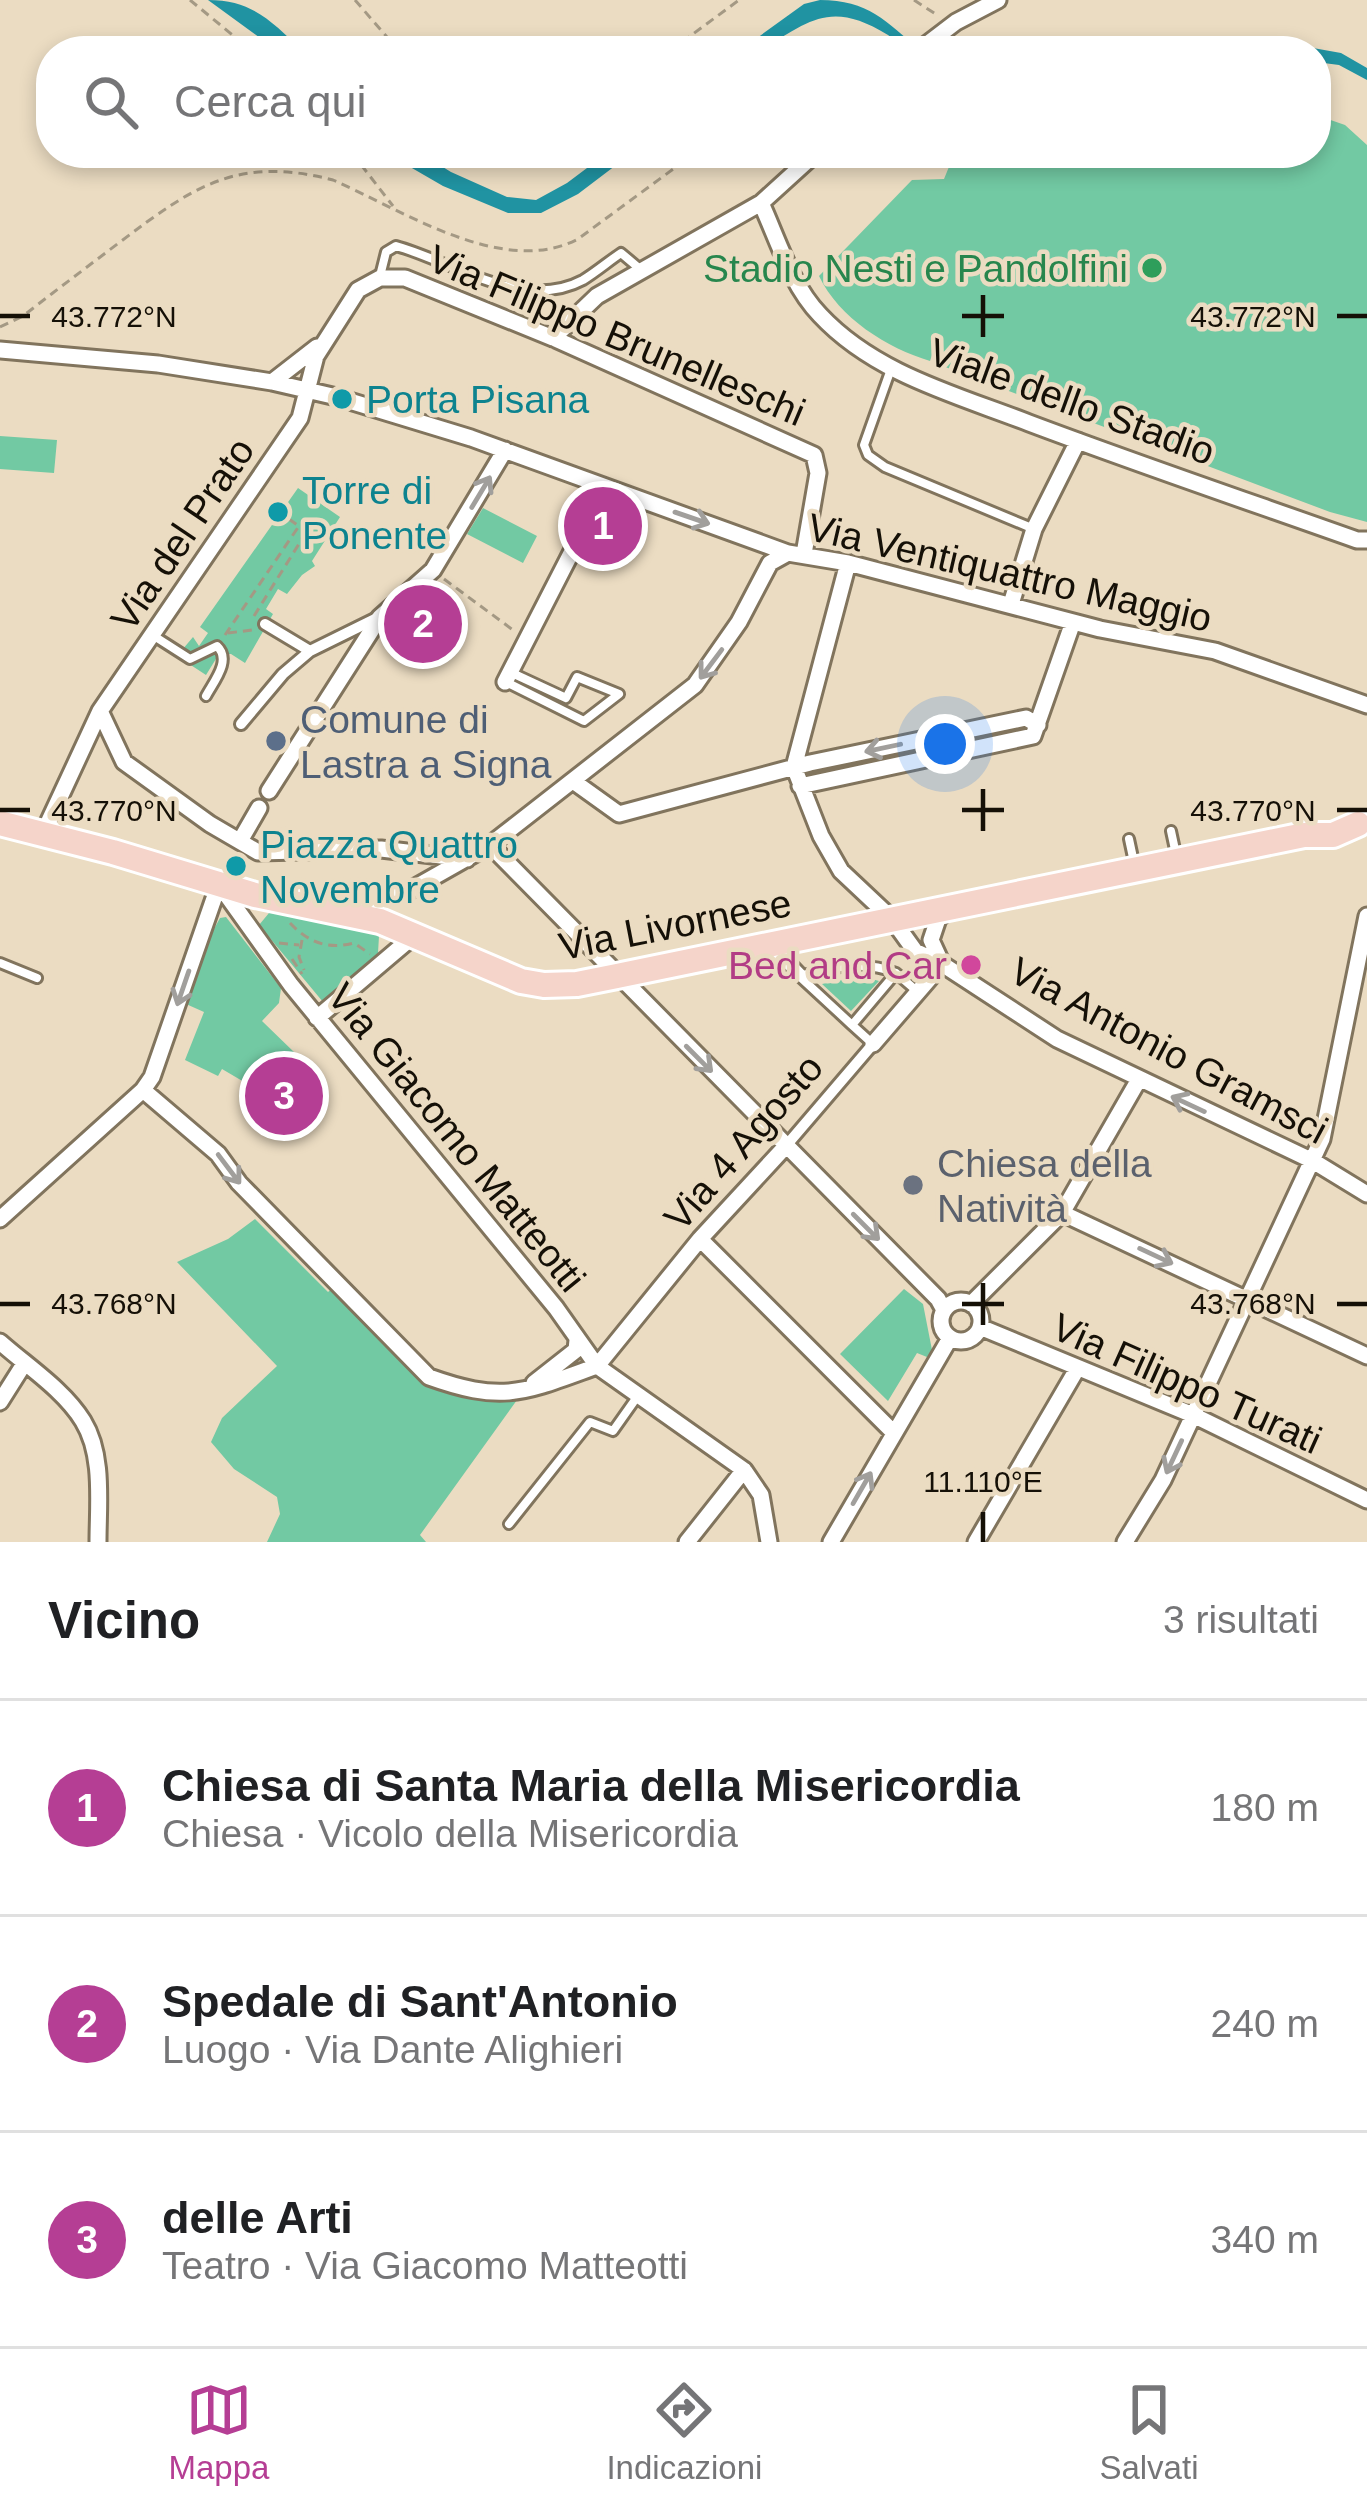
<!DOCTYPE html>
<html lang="it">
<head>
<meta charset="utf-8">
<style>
	body { margin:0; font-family:Arial,sans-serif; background:#f2f2f2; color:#202124 }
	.you { position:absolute; left:945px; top:744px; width:42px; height:42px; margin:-30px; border:9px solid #fff; border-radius:50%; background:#1a73e8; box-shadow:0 0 0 18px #1a73e833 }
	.badge { display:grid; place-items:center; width:78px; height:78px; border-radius:50%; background:#b53e94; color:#fff; font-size:39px; font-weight:700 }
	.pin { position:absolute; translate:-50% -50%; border:6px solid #fff; box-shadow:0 3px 12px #0006 }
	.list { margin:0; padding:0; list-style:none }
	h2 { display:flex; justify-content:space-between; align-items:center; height:156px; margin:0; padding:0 48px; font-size:51px }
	h2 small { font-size:39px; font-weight:400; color:#757577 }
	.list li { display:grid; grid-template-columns:78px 1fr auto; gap:36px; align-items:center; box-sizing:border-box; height:216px; padding:0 48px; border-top:3px solid #e0e0e0 }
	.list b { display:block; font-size:45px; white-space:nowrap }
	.list p { margin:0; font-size:39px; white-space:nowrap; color:#757577 }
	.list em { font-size:39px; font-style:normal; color:#757577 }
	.icon { flex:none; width:66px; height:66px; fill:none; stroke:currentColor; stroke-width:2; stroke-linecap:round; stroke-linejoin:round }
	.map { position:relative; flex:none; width:1367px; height:1542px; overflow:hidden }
	.search { position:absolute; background:#fff; box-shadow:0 6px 18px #0003; left:36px; right:36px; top:36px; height:132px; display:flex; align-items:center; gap:30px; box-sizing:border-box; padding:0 42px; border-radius:48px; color:#757577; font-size:45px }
	.sheet { height:804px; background:#fff }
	nav { display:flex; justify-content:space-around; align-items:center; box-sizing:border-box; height:168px; border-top:3px solid #e0e0e0; background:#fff; font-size:33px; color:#757577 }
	nav a { display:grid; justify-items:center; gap:6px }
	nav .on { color:#b53e94 }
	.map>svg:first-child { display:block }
</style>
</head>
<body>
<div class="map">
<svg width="1367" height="1542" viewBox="0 0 1367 1542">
	<rect width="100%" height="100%" fill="#ebdcc2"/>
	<!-- green -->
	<path fill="#72c9a3" d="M 1316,115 L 1345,125 L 1367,145 L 1367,522 L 1330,512 L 932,362 L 936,343 L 930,361 C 887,348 839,318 819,276 L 912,180 L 944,179 L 953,157 L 1316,153 Z
		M 0,436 L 57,440 L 54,473 L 0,469 Z
		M 298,488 L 340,517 L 312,561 L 315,566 L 302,575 L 287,594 L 278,589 L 266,609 L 273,614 L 245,663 L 231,654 L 219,654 L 206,675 L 177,656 L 193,637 L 199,646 L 208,633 L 200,627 Z
		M 483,508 L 537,536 L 523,563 L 467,534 Z
		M 288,911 L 379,936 L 378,953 L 323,1002 L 259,925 L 269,913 Z
		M 226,917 L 281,988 L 279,1003 L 262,1021 L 296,1054 L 261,1092 L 222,1069 L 218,1076 L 185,1060 L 204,1012 L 186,1004 L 199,956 L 220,918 Z
		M 861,976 L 879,981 L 851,1011 L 822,984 Z
		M 255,1219 L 328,1292 L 338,1283 L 429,1377 L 522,1393 L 420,1535 L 426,1542 L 267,1542 L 280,1514 L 277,1497 L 234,1469 L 211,1442 L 222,1418 L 277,1366 L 177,1262 L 228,1239 Z
		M 904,1289 L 923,1304 L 932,1350 L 927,1357 L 917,1353 L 888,1401 L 840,1354 Z"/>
	<!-- water -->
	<path fill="#2093a2" d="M 208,0 C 253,0 272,22 303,51 L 278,51 Z
		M 820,0 C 868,0 886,21 921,51 C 904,51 901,45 888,35 C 831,0 810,20 760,51 L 739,51 L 804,4 Z
		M 1313,48 L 1341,53 L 1367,68 L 1367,80 L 1339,65 L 1316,62 L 1316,51 L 1287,51 Z
		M 386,153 L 420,153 L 451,172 L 507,197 L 536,200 L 567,183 L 607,153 L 632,153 L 578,194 L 541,213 L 508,213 L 443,186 Z"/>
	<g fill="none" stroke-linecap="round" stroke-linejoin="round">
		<defs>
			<path id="service" d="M 380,276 L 386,252 L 396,246 C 454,262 523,312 583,280 C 596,272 609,261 621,253 L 640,269
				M 891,369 L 864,445 L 868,455 L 885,467 L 1034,529
				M 154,636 L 190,659 L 217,646 C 232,660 214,681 206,696
				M 506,682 L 584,721 L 619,694 L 577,677 L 566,698 L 512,673
				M 1171,831 L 1177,859
				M 1129,839 L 1135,867
				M 771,950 L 852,1025 L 896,973 C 864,960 835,967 803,975 L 779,950
				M 0,963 L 37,978
				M 896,973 L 918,992
				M 852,1025 L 873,1044
				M 509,1524 L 590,1422 L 613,1431 L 637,1397"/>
			<path id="pedestrian" d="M 265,624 L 310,651
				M 241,724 L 283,674 L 310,651 L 377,618
				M 785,1147 L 873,1044"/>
			<path id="minor" d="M 918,51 L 956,22 L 998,0
				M 761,203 C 778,240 791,285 820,315 C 875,374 957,395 1029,423 C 1138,464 1247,501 1357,540 L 1367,540
				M 553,338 L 597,296 L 761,203 L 816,153
				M 0,350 L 158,364 L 272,382 L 341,398
				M 272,382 L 317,347
				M 343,399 L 471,438 L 788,553
				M 1011,604 L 1034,529 L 1078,441
				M 505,682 L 605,487
				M 100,711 L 124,762 L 210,824 L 258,852 L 381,849 L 467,859
				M 794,767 L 821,836 L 841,871 L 892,919 L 915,951 L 942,964 L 1057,1039 L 1313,1161 L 1367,1194
				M 794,767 L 848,563
				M 573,781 L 619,814 L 810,763 L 1026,718 L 1038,725
				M 800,786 L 1033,736 L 1073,622
				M 269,791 L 380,617 L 433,570 L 505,450
				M 48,823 L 100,711 L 300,418 L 316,356 L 358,290 L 380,278 L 405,278 L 553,338 L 814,455 L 818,473 L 804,554
				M 240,841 L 259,808
				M 490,845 L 938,1299 L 944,1310
				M 220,886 L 291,985 L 556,1308 L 597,1366 L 744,1470 L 761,1495 L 769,1542
				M 332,904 L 407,892 L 490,845 L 695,685 L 739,622 L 770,563 L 788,553 L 848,563 L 1100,629 L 1215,651 L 1367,705
				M 942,964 L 931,940 L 938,919 L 948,909
				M 317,1018 L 416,934
				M 873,1044 L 942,964
				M 143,1090 L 218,1154 L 239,1183 L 429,1377 C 504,1404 525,1392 597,1366
				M 1062,1213 L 1367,1356
				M 0,1219 L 143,1090 L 152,1077 L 219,884
				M 700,1239 L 894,1433
				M941 1321a20 20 0 1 1 40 0a20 20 0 1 1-40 0Z
				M 971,1304 L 1062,1213 L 1138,1081
				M 980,1327 L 1193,1415 L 1367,1500
				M 0,1342 C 27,1366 64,1390 83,1421 C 104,1455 98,1503 98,1542
				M 597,1366 L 700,1239 L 785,1147
				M 534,1383 L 576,1350 L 577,1340
				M 0,1402 L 24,1364
				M 687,1542 L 744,1470
				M 831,1542 L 950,1338
				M 976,1542 L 1077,1369
				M 1125,1542 L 1163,1480 L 1322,1139 L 1367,916"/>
			<path id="primary" d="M 0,823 L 113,852 L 255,895 L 380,921 L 521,981 L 544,985 L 577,984 L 617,976 L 1304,835 L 1333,835 L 1358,824"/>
		</defs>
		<!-- service casing -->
		<use href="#service" stroke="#81745d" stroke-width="14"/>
		<!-- pedestrian casing -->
		<use href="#pedestrian" stroke="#81745d" stroke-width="16"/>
		<!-- minor casing -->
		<use href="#minor" stroke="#81745d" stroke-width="21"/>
		<!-- primary casing -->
		<use href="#primary" stroke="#fff" stroke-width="30"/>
		<!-- path -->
		<path stroke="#a49984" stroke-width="3" stroke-dasharray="9 6" stroke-linecap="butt" d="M 190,0 L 252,51
			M 355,0 L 399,51
			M 914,0 L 937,15
			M 670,51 L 739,0
			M 352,153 L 393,206
			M 0,327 L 23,316 C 55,291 87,267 120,242 C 193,187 237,155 333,180 C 404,211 504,278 578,239 L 695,153
			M 444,579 L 513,630
			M 254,616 L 307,531
			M 228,633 L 252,630
			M 225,635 L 299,526 L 283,515
			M 290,923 C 308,942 327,950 354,943 L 370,954
			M 302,940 L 299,957 L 304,970
			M 279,943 L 299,945
			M 292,959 L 302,974"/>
		<!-- service -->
		<use href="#service" stroke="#fff" stroke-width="8"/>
		<!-- pedestrian -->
		<use href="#pedestrian" stroke="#fff" stroke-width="10"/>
		<!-- minor -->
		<use href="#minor" stroke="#fff" stroke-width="15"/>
		<!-- primary -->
		<use href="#primary" stroke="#f5d4ca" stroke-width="24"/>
	</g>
	<!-- one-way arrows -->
	<defs><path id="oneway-shaft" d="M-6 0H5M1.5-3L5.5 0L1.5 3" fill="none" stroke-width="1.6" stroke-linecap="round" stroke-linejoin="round" transform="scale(3)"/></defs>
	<g stroke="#a19f9c">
		<use href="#oneway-shaft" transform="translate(481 492) rotate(-59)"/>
		<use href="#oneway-shaft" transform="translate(692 518) rotate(19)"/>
		<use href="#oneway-shaft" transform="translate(711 664) rotate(127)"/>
		<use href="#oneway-shaft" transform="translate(883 748) rotate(168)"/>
		<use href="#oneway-shaft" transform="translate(183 988) rotate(109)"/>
		<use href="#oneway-shaft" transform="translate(699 1059) rotate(45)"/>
		<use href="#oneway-shaft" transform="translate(1188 1104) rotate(-155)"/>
		<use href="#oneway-shaft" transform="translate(229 1169) rotate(53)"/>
		<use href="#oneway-shaft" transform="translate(866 1227) rotate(45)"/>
		<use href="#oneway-shaft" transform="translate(1156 1256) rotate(25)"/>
		<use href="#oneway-shaft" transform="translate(1174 1457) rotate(115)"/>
		<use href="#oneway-shaft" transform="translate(862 1488) rotate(-60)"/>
	</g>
	<!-- ticks -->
	<path fill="none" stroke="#151007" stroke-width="4.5" d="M 983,295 L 983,337M 0,316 L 30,316M 962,316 L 1004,316M 1337,316 L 1367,316M 983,789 L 983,831M 0,810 L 30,810M 962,810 L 1004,810M 1337,810 L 1367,810M 983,1283 L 983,1325M 0,1304 L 30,1304M 962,1304 L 1004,1304M 1337,1304 L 1367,1304M 983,1512 L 983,1542"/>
	<!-- markers -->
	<circle fill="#2e9e5b" stroke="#ebdcc2" stroke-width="4.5" cx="1152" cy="268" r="12"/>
	<g fill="#0f9aa8" stroke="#ebdcc2" stroke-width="4.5">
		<circle cx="342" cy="399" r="12"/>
		<circle cx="278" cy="512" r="12"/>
		<circle cx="236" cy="866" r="12"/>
	</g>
	<circle fill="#5c6f8a" stroke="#ebdcc2" stroke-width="4.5" cx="276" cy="741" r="12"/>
	<circle fill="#d1479c" stroke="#ebdcc2" stroke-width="4.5" cx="971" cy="965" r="12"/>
	<circle fill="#6b7280" stroke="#ebdcc2" stroke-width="4.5" cx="913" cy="1185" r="12"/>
	<g text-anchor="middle" stroke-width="9" stroke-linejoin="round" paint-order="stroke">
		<!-- leisure labels -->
		<g font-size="39" fill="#27864d" stroke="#ebdcc2" text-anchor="end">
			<text x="1128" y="282">Stadio Nesti e Pandolfini</text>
		</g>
		<!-- street labels -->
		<g font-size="39" fill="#151007" stroke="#ebdcc2">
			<text transform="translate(617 335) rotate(23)" y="14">Via Filippo Brunelleschi</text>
			<text transform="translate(1072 401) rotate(20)" y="14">Viale dello Stadio</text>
			<text transform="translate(182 534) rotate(-56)" y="14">Via del Prato</text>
			<text transform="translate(1010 572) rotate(13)" y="14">Via Ventiquattro Maggio</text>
			<text transform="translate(675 924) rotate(-11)" y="14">Via Livornese</text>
			<text transform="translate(1169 1050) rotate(28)" y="14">Via Antonio Gramsci</text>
			<text transform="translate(457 1137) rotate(51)" y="14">Via Giacomo Matteotti</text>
			<text transform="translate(743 1142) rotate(-49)" y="14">Via 4 Agosto</text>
			<text transform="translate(1187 1383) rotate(24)" y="14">Via Filippo Turati</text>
		</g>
		<!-- culture labels -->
		<g font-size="39" fill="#0d838f" stroke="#ebdcc2" text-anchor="start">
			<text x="366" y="413">Porta Pisana</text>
			<text x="302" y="504">Torre di<tspan x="302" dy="45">Ponente</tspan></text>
			<text x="260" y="858">Piazza Quattro<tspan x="260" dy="45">Novembre</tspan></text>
		</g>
		<!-- service labels -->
		<g font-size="39" fill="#4e5e75" stroke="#ebdcc2" text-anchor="start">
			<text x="300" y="733">Comune di<tspan x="300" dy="45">Lastra a Signa</tspan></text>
		</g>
		<!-- hotel labels -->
		<g font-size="39" fill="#b23c85" stroke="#ebdcc2" text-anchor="end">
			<text x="947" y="979">Bed and Car</text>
		</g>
		<!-- worship labels -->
		<g font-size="39" fill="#5b616d" stroke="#ebdcc2" text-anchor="start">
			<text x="937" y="1177">Chiesa della<tspan x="937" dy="45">Natività</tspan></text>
		</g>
	</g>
	<g font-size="30" text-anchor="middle" fill="#151007" stroke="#ebdcc2" stroke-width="9" stroke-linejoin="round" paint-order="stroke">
		<text x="114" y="327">43.772°N</text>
		<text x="1253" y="327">43.772°N</text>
		<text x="114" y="821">43.770°N</text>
		<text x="1253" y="821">43.770°N</text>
		<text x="114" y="1314">43.768°N</text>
		<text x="1253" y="1314">43.768°N</text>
		<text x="983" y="1492">11.110°E</text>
	</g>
</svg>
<div class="you"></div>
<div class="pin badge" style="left:603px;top:526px">1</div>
<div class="pin badge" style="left:423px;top:624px">2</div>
<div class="pin badge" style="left:284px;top:1096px">3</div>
<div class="search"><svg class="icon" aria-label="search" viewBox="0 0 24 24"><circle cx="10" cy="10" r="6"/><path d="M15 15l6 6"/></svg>Cerca qui</div>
</div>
<section class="sheet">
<h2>Vicino<small>3 risultati</small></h2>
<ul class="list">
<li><span class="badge">1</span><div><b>Chiesa di Santa Maria della Misericordia</b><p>Chiesa · Vicolo della Misericordia</p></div><em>180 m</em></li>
<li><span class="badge">2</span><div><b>Spedale di Sant'Antonio</b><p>Luogo · Via Dante Alighieri</p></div><em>240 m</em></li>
<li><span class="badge">3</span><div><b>delle Arti</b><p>Teatro · Via Giacomo Matteotti</p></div><em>340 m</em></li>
</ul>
</section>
<nav>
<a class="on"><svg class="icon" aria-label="map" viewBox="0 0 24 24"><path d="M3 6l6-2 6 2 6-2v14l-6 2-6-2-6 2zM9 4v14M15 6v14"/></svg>Mappa</a>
<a><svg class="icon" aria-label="directions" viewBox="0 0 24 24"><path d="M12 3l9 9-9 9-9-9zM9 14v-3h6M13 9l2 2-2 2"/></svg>Indicazioni</a>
<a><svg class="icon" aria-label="saved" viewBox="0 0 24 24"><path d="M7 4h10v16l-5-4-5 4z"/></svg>Salvati</a>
</nav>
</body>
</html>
